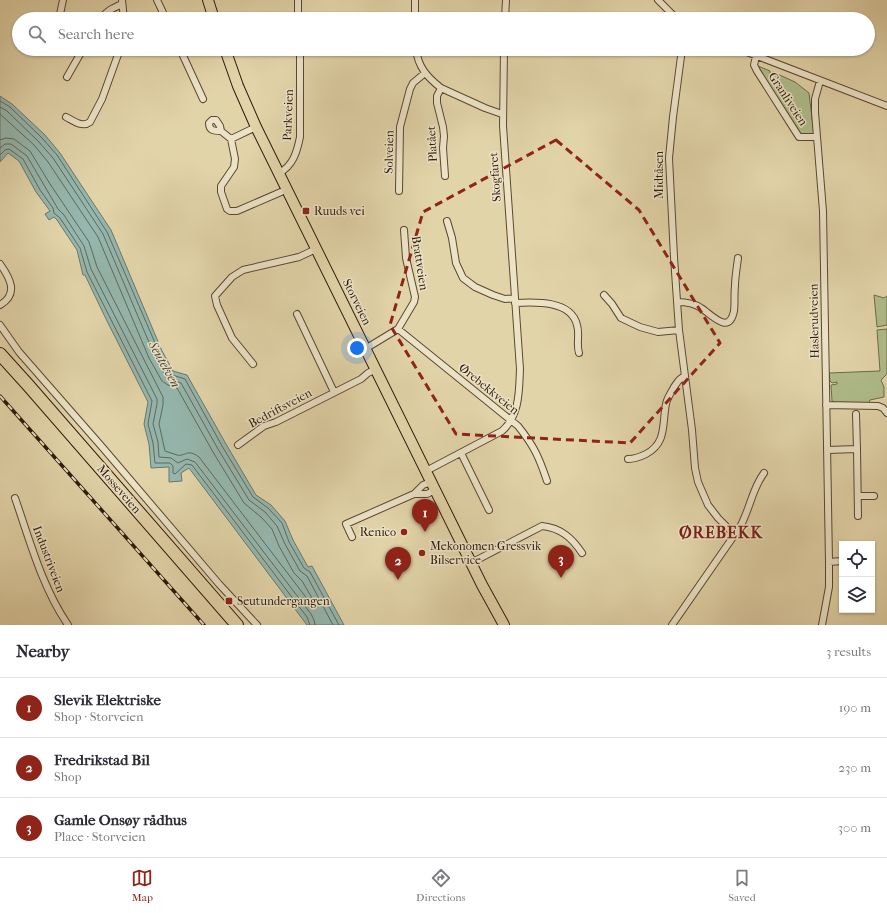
<!DOCTYPE html>
<html lang="en">
<head>
<meta charset="utf-8">
<style>
	body { margin:0; font-family:"IM FELL French Canon",serif; background:#f7f7f7; color:#2b2b33 }
	.controls { position:absolute; right:12px; bottom:12px; display:grid; overflow:hidden; border-radius:0px; box-shadow:0 1px 3px #0004 }
	.controls button { width:36px; height:36px; display:grid; place-items:center; padding:0; border:0; border-bottom:1px solid #e1e1e2; background:#fff; color:#2b2b33; font:20px sans-serif }
	.you { position:absolute; left:357px; top:348px; width:14px; height:14px; margin:-10px; border:3px solid #fff; border-radius:50%; background:#1a73e8; box-shadow:0 0 0 6px #1a73e833 }
	.badge { display:grid; place-items:center; width:26px; height:26px; border-radius:50%; background:#8f2418; color:#fff; font-size:13px; font-weight:700 }
	.pin { position:absolute; translate:-50% -33px; filter:drop-shadow(0 1px 2px #0008) }
	.pin::after { content:''; position:absolute; top:21px; width:14px; height:12px; background:inherit; clip-path:polygon(0 0,100% 0,50% 100%) }
	.list { margin:0; padding:0; list-style:none }
	h2 { display:flex; justify-content:space-between; align-items:center; height:52px; margin:0; padding:0 16px; font-size:17px }
	h2 small { font-size:13px; font-weight:400; color:#7c7c81 }
	.list li { display:grid; grid-template-columns:26px 1fr auto; gap:12px; align-items:center; box-sizing:border-box; height:60px; padding:0 16px; border-top:1px solid #e1e1e2 }
	.list b { display:block; font-size:15px; white-space:nowrap }
	.list p { margin:0; font-size:13px; white-space:nowrap; color:#7c7c81 }
	.list em { font-size:13px; font-style:normal; color:#7c7c81 }
	.icon { flex:none; width:22px; height:22px; fill:none; stroke:currentColor; stroke-width:2; stroke-linecap:round; stroke-linejoin:round }
	.map { position:relative; flex:none; width:887px; height:625px; overflow:hidden }
	.search { position:absolute; background:#fff; box-shadow:0 1px 3px #0004; left:12px; right:12px; top:12px; height:44px; display:flex; align-items:center; gap:10px; box-sizing:border-box; padding:0 14px; border-radius:22px; color:#7c7c81; font-size:15px }
	.sheet { height:232px; background:#fff }
	nav { display:flex; justify-content:space-around; align-items:center; box-sizing:border-box; height:56px; border-top:1px solid #e1e1e2; background:#fff; font-size:11px; color:#7c7c81 }
	nav a { display:grid; justify-items:center; gap:2px }
	nav .on { color:#8f2418 }
	.map>svg:first-child { display:block }
</style>
</head>
<body>
<div class="map">
<svg width="887" height="625" viewBox="0 0 887 625">
	<rect width="100%" height="100%" fill="#e2d4a9"/>
	<filter id="stains"><feTurbulence type="fractalNoise" baseFrequency=".005" numOctaves="4"/><feColorMatrix values="0 0 0 0 .2 0 0 0 0 .09 0 0 0 0 .02 0 0 0 .5 -.17"/></filter>
	<radialGradient id="worn" r=".72"><stop offset=".6" stop-color="#630" stop-opacity="0"/><stop offset="1" stop-color="#630" stop-opacity=".3"/></radialGradient>
	<!-- green -->
	<path fill="#afbd8b" stroke="#6e6c4b" d="M 758,66 L 770,71 L 770,73 L 772,74 L 773,72 L 795,82 L 809,93 L 814,135 L 804,136 L 800,134 L 758,69 Z
		M 874,295 L 884,298 L 887,296 L 887,325 L 877,327 Z
		M 887,329 L 887,374 L 881,380 L 884,387 L 884,397 L 870,400 L 869,403 L 838,403 L 832,401 L 831,385 L 837,384 L 837,382 L 832,383 L 830,381 L 829,373 L 880,371 L 877,330 Z"/>
	<!-- water -->
	<path fill="#95b7ae" stroke="#6b786d" d="M 0,96 L 12,104 L 45,135 L 60,153 L 111,230 L 162,351 L 173,371 L 187,375 L 226,444 L 256,495 L 271,505 L 285,521 L 293,540 L 308,567 L 312,566 L 344,625 L 307,625 L 189,468 L 181,473 L 182,481 L 169,482 L 169,467 L 151,468 L 149,444 L 144,424 L 148,402 L 106,319 L 85,275 L 83,275 L 77,250 L 57,220 L 54,217 L 49,220 L 45,214 L 50,211 L 36,192 L 19,161 L 8,153 L 0,162 Z"/>
	<g fill="none" stroke-linecap="round" stroke-linejoin="round">
		<!-- shore -->
		<path stroke="#61685c" stroke-width="1" d="M 0,101 L 10,107 L 42,138 L 57,155 L 107,232 L 159,352 L 170,373 L 172,375 L 185,379 L 222,446 L 253,497 L 268,508 L 282,523 L 289,542 L 304,568 L 310,572 L 339,625
			M 0,107 L 7,111 L 38,141 L 53,158 L 103,234 L 154,354 L 165,375 L 170,379 L 181,383 L 218,449 L 249,500 L 265,512 L 277,526 L 285,544 L 300,571 L 307,576 L 333,625
			M 0,114 L 34,145 L 48,162 L 98,237 L 149,358 L 162,381 L 168,385 L 177,388 L 213,452 L 244,503 L 261,517 L 272,529 L 279,546 L 294,573 L 302,581 L 312,598 L 311,601 L 308,600 L 199,457 C 187,448 185,457 177,455 C 173,454 169,452 165,451 L 159,424 L 163,405 L 163,397 L 97,267 L 89,242 L 50,184 L 30,151 L 14,139 L 6,138 L 0,140
			M 0,148 L 5,144 L 11,144 L 27,156 L 58,209 L 64,215 L 84,246 L 91,269 L 157,399 L 157,404 L 153,424 L 158,442 L 159,457 L 171,458 L 178,463 L 187,459 L 195,462 L 311,614 L 314,620 L 315,625
			M 0,155 L 5,150 L 9,149 L 23,159 L 40,190 L 53,208 L 54,213 L 60,218 L 80,248 L 87,272 L 152,401 L 148,424 L 153,443 L 155,463 L 170,463 L 173,466 L 173,473 L 175,474 L 186,464 L 192,465 L 288,592 L 307,617 L 310,625"/>
		<defs>
			<path id="street" d="M 122,0 L 124,19
				M 157,0 L 166,19
				M 298,0 L 298,19
				M 658,0 L 677,19
				M 59,19 L 63,0
				M 101,19 C 106,11 113,8 122,4
				M 415,19 L 415,0
				M 505,19 L 506,0
				M 180,49 L 203,99
				M 416,49 C 418,67 427,77 441,88 L 485,108 L 502,114
				M 682,49 L 673,117 L 669,158 L 674,257 L 679,330 L 692,430 L 695,468 L 698,482 L 708,505 L 718,518 L 735,535
				M 739,49 L 887,106
				M 756,56 L 754,65 L 757,71 L 799,137 L 817,137
				M 67,77 L 83,49
				M 820,81 L 815,99 L 815,112 L 823,211 L 829,562 L 829,587 L 822,625
				M 441,88 L 437,96 L 437,103 L 443,127 L 444,136 L 443,148 L 445,176
				M 66,117 C 74,121 82,128 90,122 L 102,99 L 120,49
				M 221,131 C 214,131 209,131 209,123 L 212,120 L 216,120 L 220,126 L 221,131 L 231,139 L 256,127
				M 231,139 L 235,159 L 234,167 L 221,186 L 221,192 L 227,209 L 230,211 L 237,211 L 281,192
				M 279,173 C 293,166 297,152 300,137 L 300,49
				M 399,191 L 400,127 L 410,89 L 413,83 L 425,73
				M 447,221 L 452,238 L 456,263 L 463,278 L 475,287 L 493,295 L 505,299 L 515,298
				M 0,264 C 10,278 19,294 0,305
				M 604,295 L 612,304 L 621,318 L 640,327 L 658,332 L 679,330
				M 677,302 C 685,302 694,303 701,308 C 711,314 729,336 734,311 C 735,303 734,294 735,286 C 735,277 737,267 738,258
				M 515,303 C 535,302 571,300 577,325 C 580,334 576,344 579,353
				M 297,314 L 334,392
				M 0,325 L 19,352 L 103,448 L 219,584 L 257,625
				M 398,329 L 518,426 C 534,446 539,457 547,481
				M 365,349 L 398,329 L 414,302 L 415,297 L 406,258 L 404,230
				M 253,364 L 232,338 L 217,305 L 215,296 L 232,277 L 243,270 L 299,257 L 316,249
				M 826,405 L 878,406 L 883,408 L 887,413
				M 856,414 L 857,449
				M 238,445 L 264,426 L 276,422 L 361,379 L 368,373 L 376,369
				M 827,450 L 857,449 L 858,516
				M 461,453 L 489,510
				M 628,459 C 635,459 640,457 646,454 C 667,443 662,424 666,404 C 667,398 671,393 674,387 C 677,383 679,378 685,376
				M 426,471 L 502,431 C 520,415 519,391 520,369 L 503,126 L 504,49
				M 414,494 L 427,494 L 435,490
				M 858,496 L 874,496
				M 15,498 C 30,541 42,587 68,625
				M 352,537 L 346,524 L 414,494 L 423,485 L 431,482
				M 829,562 L 842,561
				M 471,563 L 542,526 C 561,528 572,538 582,553
				M 672,625 L 740,527 C 750,509 752,489 764,473"/>
			<path id="primary" d="M 208,0 L 214,19
				M 225,49 L 238,86 L 256,127 L 482,585 L 504,625"/>
			<path id="highway" d="M 0,354 L 28,385 L 237,625"/>
		</defs>
		<!-- street casing -->
		<use href="#street" stroke="#5a4832" stroke-width="8"/>
		<!-- primary casing -->
		<use href="#primary" stroke="#2d1a0b" stroke-width="12"/>
		<!-- highway casing -->
		<use href="#highway" stroke="#2d1a0b" stroke-width="14"/>
		<!-- street -->
		<use href="#street" stroke="#ece3c7" stroke-width="6"/>
		<!-- primary -->
		<use href="#primary" stroke="#e2d4a9" stroke-width="10"/>
		<!-- highway -->
		<use href="#highway" stroke="#e2d4a9" stroke-width="12"/>
		<defs>
			<path id="rail" d="M 0,396 L 204,625"/>
		</defs>
		<!-- rail casing -->
		<use href="#rail" stroke="#2d1a0b" stroke-width="3.5"/>
		<!-- rail -->
		<use href="#rail" stroke="#ece3c7" stroke-width="2" stroke-dasharray="6" stroke-linecap="butt"/>
	</g>
	<!-- marked area -->
	<path fill="none" stroke="#8f2418" stroke-width="3" stroke-dasharray="8 5" stroke-linejoin="round" d="M 556,140 L 639,210 L 720,343 L 630,443 L 456,434 L 390,325 L 423,212 Z"/>
	<!-- markers -->
	<g fill="#8f2418" stroke="#ece3c7" stroke-width="1.5">
		<rect x="302" y="207" width="8" height="8" rx="2"/>
		<circle cx="404" cy="532" r="4"/>
		<circle cx="422" cy="553" r="4"/>
		<rect x="225" y="597" width="8" height="8" rx="2"/>
	</g>
	<g text-anchor="middle" stroke-width="3" stroke-linejoin="round" paint-order="stroke">
		<!-- street labels -->
		<g font-size="12" fill="#2d1a0b" stroke="#ece3c7">
			<text transform="translate(788 99) rotate(57)" y="4">Granliveien</text>
			<text transform="translate(288 115) rotate(-88)" y="4">Parkveien</text>
			<text transform="translate(432 144) rotate(-93)" y="4">Platået</text>
			<text transform="translate(389 152) rotate(-89)" y="4">Solveien</text>
			<text transform="translate(659 175) rotate(-90)" y="4">Midtåsen</text>
			<text transform="translate(495 177) rotate(-94)" y="4">Skogfaret</text>
			<text transform="translate(420 263) rotate(81)" y="4">Brattveien</text>
			<text transform="translate(357 302) rotate(64)" y="4">Storveien</text>
			<text transform="translate(814 321) rotate(-91)" y="4">Haslerudveien</text>
			<text transform="translate(489 389) rotate(39)" y="4">Ørebekkveien</text>
			<text transform="translate(280 408) rotate(-28)" y="4">Bedriftsveien</text>
			<text transform="translate(119 489) rotate(49)" y="4">Mosseveien</text>
			<text transform="translate(49 559) rotate(69)" y="4">Industriveien</text>
		</g>
		<!-- poi labels -->
		<g font-size="12" fill="#2d1a0b" stroke="#ece3c7" text-anchor="start">
			<text x="314" y="215">Ruuds vei</text>
			<text x="396" y="536" text-anchor="end">Renico</text>
			<text x="430" y="550">Mekonomen Gressvik<tspan x="430" dy="14">Bilservice</tspan></text>
			<text x="237" y="605">Seutundergangen</text>
		</g>
		<!-- water labels -->
		<g font-size="13" font-style="italic" fill="#4c493c" stroke="#ece3c7">
			<text transform="translate(165 364) rotate(61)" y="5">Seutelven</text>
		</g>
		<!-- district labels -->
		<g font-size="16" font-weight="bold" letter-spacing="1" fill="#7a1f14" stroke="#ece3c7">
			<text x="721" y="538">ØREBEKK</text>
		</g>
	</g>
	<rect width="100%" height="100%" filter="url(#stains)"/>
	<rect width="100%" height="100%" fill="url(#worn)"/>
</svg>
<div class="controls">
<button><svg class="icon" aria-label="locate" viewBox="0 0 24 24"><circle cx="12" cy="12" r="6"/><path d="M12 2v4M12 18v4M2 12h4M18 12h4"/></svg></button>
<button><svg class="icon" aria-label="layers" viewBox="0 0 24 24"><path d="M12 4l9 5-9 5-9-5zM3 14l9 5 9-5"/></svg></button>
</div>
<div class="you"></div>
<div class="pin badge" style="left:425px;top:532px">1</div>
<div class="pin badge" style="left:398px;top:580px">2</div>
<div class="pin badge" style="left:561px;top:578px">3</div>
<div class="search"><svg class="icon" aria-label="search" viewBox="0 0 24 24"><circle cx="10" cy="10" r="6"/><path d="M15 15l6 6"/></svg>Search here</div>
</div>
<section class="sheet">
<h2>Nearby<small>3 results</small></h2>
<ul class="list">
<li><span class="badge">1</span><div><b>Slevik Elektriske</b><p>Shop · Storveien</p></div><em>190 m</em></li>
<li><span class="badge">2</span><div><b>Fredrikstad Bil</b><p>Shop</p></div><em>230 m</em></li>
<li><span class="badge">3</span><div><b>Gamle Onsøy rådhus</b><p>Place · Storveien</p></div><em>300 m</em></li>
</ul>
</section>
<nav>
<a class="on"><svg class="icon" aria-label="map" viewBox="0 0 24 24"><path d="M3 6l6-2 6 2 6-2v14l-6 2-6-2-6 2zM9 4v14M15 6v14"/></svg>Map</a>
<a><svg class="icon" aria-label="directions" viewBox="0 0 24 24"><path d="M12 3l9 9-9 9-9-9zM9 14v-3h6M13 9l2 2-2 2"/></svg>Directions</a>
<a><svg class="icon" aria-label="saved" viewBox="0 0 24 24"><path d="M7 4h10v16l-5-4-5 4z"/></svg>Saved</a>
</nav>
</body>
</html>
